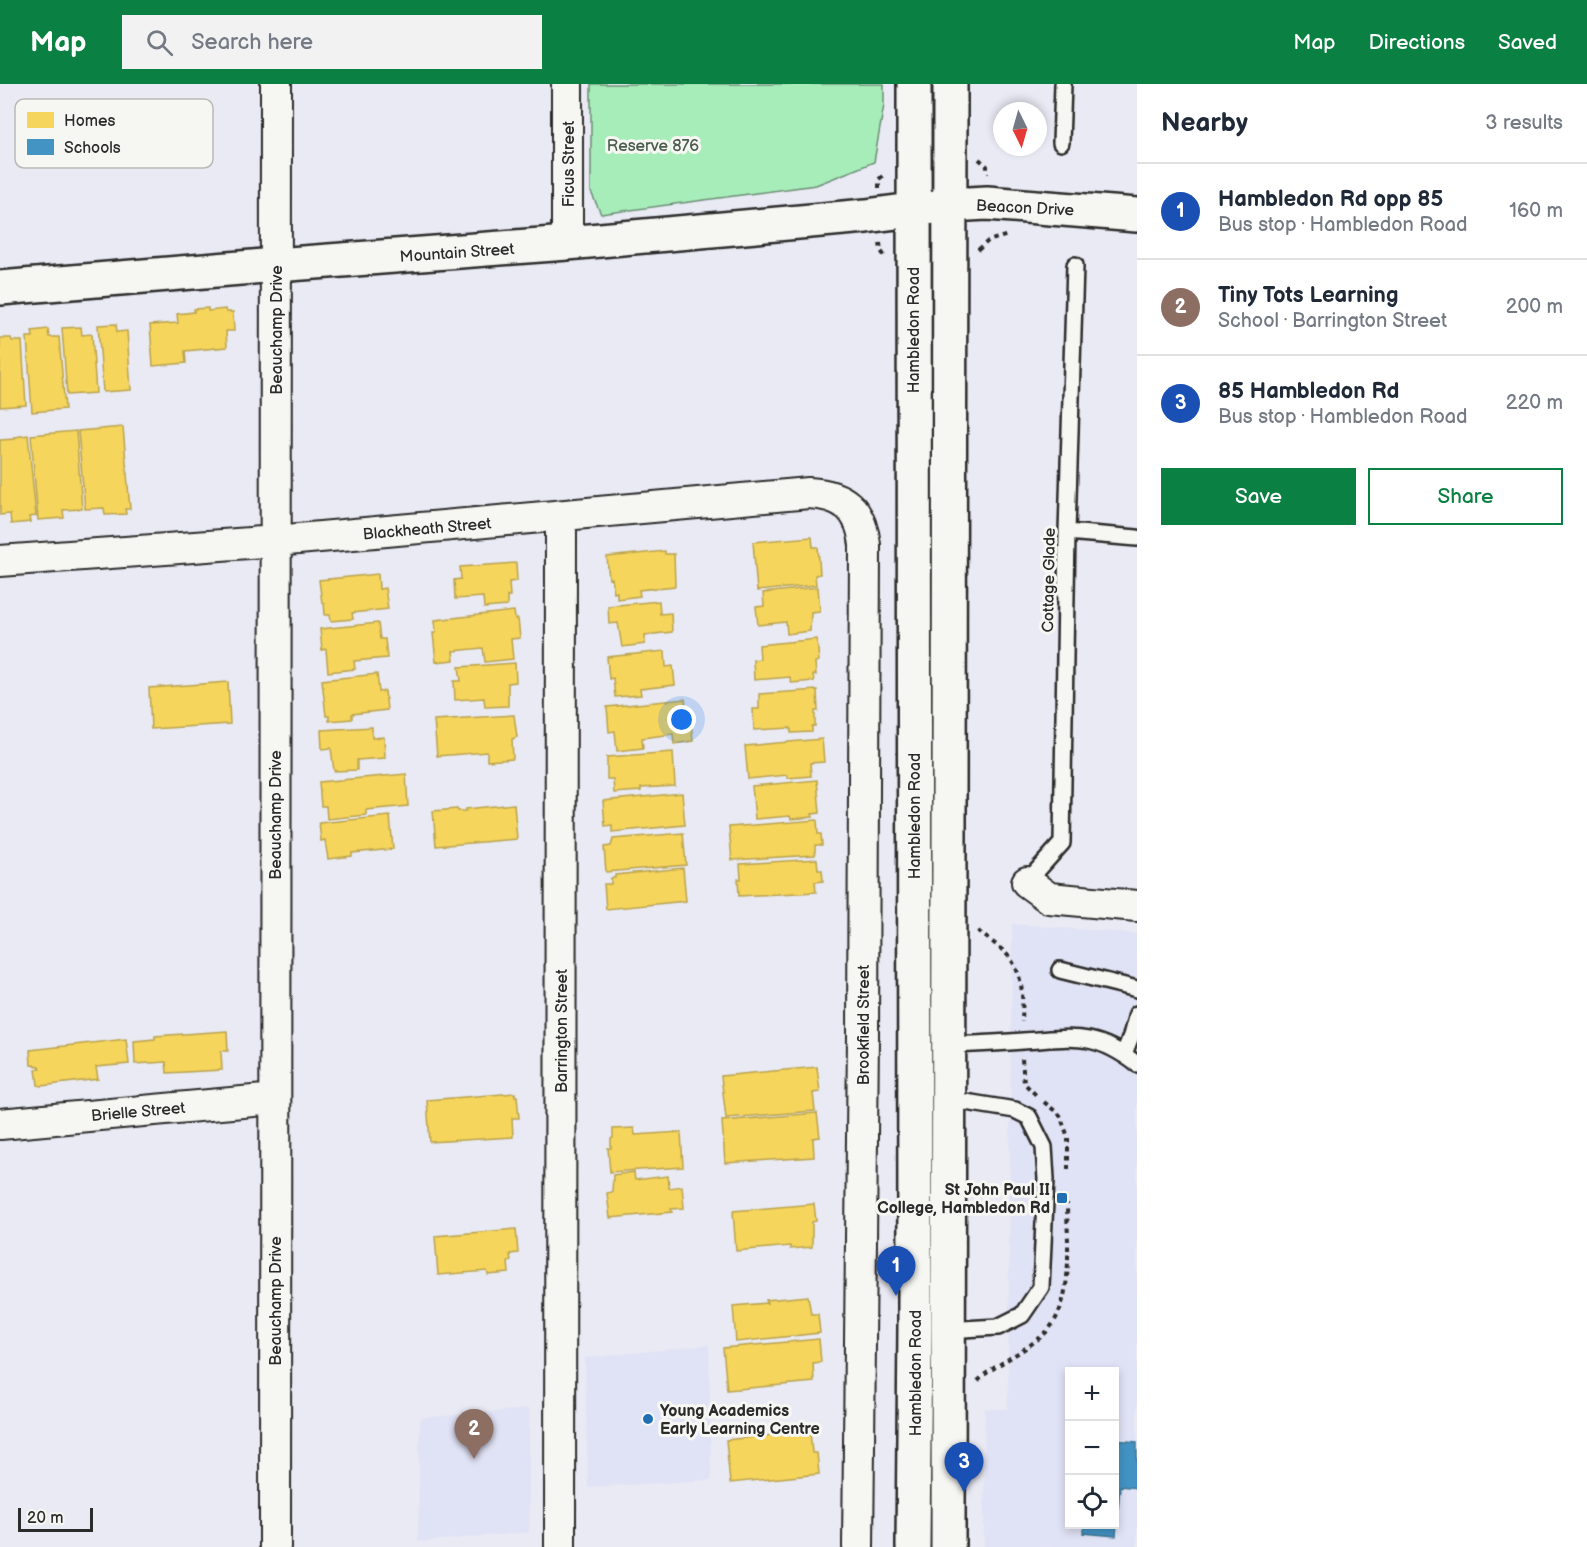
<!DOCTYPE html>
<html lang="en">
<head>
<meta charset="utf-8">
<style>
	body { margin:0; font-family:"Balsamiq Sans",sans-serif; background:#f2f2f3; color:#1f2937 }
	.controls { position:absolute; right:18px; bottom:18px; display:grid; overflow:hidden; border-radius:0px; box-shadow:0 3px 9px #0003 }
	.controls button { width:54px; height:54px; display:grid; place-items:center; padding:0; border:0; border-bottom:2px solid #e0e1e3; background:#fff; color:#1f2937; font:30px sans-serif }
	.compass { position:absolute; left:993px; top:18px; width:54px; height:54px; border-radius:50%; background:#fff; box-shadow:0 3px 9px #0003; rotate:175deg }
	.scale { position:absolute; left:18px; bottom:15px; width:75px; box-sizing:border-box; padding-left:6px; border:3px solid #2b2b2b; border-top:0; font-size:16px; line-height:21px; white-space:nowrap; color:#2b2b2b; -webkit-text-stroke:4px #f6f6f2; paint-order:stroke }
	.you { position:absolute; left:682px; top:636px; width:21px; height:21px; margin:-15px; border:4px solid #fff; border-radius:50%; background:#1a73e8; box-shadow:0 0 0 9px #1a73e833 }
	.badge { display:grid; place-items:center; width:39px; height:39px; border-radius:50%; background:#0b8043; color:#fff; font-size:20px; font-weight:700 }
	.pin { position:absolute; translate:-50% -50px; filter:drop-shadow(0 2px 3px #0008) }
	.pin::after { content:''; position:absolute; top:32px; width:21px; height:18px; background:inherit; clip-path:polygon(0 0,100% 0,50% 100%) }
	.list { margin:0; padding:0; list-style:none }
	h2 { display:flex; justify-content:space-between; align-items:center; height:78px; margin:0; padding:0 24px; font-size:26px }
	h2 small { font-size:20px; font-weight:400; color:#747a83 }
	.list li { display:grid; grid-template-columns:39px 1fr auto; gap:18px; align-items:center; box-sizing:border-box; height:96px; padding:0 24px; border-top:2px solid #e0e1e3 }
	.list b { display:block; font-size:22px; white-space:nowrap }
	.list p { margin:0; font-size:20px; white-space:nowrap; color:#747a83 }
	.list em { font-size:20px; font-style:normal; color:#747a83 }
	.actions { display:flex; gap:12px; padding:18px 24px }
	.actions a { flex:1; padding:14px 0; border:2px solid #0b8043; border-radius:0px; text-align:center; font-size:21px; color:#0b8043 }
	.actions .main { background:#0b8043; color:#fff }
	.icon { flex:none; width:33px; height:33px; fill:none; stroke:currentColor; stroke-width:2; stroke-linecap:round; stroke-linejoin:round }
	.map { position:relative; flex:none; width:1137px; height:1463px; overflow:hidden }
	header { display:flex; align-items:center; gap:36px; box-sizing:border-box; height:84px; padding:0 30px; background:#0b8043; color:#fff }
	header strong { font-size:28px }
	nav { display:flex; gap:33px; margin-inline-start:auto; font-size:21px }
	.search { width:420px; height:54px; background:#f2f2f3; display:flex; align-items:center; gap:15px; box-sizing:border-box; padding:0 21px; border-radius:0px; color:#747a83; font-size:22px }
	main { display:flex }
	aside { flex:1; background:#fff }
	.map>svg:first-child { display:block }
</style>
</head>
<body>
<header>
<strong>Map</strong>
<div class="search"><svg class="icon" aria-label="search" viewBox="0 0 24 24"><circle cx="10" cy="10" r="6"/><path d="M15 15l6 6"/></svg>Search here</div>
<nav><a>Map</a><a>Directions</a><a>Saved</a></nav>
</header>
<main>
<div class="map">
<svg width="1137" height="1463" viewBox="0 0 1137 1463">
	<rect width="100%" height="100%" fill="#e9eaf4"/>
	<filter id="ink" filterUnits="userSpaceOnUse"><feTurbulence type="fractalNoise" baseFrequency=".0167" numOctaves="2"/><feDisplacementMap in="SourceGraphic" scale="12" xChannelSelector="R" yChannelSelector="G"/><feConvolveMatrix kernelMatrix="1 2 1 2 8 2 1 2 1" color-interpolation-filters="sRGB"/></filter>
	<g filter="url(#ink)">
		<!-- built -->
		<path fill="#e0e2f5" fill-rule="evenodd" d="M 1012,840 L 1137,850 L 1137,1463 L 984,1463 L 985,1325 L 1008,1325 ZM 1070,1288 L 1114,1288 L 1114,1440 L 1070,1440 Z
			M 709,1261 L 711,1396 L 588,1403 L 585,1274 Z
			M 529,1325 L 529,1448 L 418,1458 L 420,1334 Z"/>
		<!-- green -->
		<path fill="#a7edb9" stroke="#698c72" stroke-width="1.5" d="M 591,0 L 884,0 L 884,21 L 874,78 L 816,101 L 601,130 L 591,108 Z"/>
		<!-- homes -->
		<path fill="#f6d55c" stroke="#b9a24d" stroke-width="1.5" d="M 208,224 L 208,227 L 225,225 L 226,228 L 233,228 L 234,247 L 226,247 L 227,263 L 185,267 L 186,279 L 153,282 L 150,241 L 178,239 L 177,230 L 194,228 L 194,225 Z
			M 116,240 L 117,248 L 127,247 L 131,306 L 103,308 L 98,241 Z
			M 81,243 L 82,251 L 92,250 L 96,309 L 67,311 L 62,244 Z
			M 48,245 L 49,253 L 59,253 L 65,325 L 32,328 L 27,253 L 33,253 L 32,247 Z
			M 0,254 L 11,254 L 12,257 L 22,257 L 26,321 L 0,323 Z
			M 123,343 L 130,425 L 125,425 L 126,430 L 105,431 L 104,424 L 85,425 L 78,347 Z
			M 76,347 L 82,425 L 63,426 L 64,434 L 38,436 L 31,351 Z
			M 28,351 L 36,432 L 29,433 L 30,438 L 11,440 L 10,430 L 0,431 L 0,356 L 15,355 L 15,353 Z
			M 812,453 L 813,463 L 818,463 L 820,490 L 815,491 L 816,501 L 757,507 L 753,458 Z
			M 665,467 L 665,470 L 674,470 L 675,502 L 639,506 L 640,512 L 617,515 L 617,508 L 614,509 L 612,494 L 609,495 L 607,473 Z
			M 516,479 L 517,497 L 509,498 L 510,512 L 507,512 L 507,522 L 484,524 L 483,513 L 455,515 L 454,496 L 461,495 L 460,483 Z
			M 378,490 L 379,505 L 385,504 L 388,525 L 352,529 L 353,535 L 331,537 L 330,531 L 325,531 L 324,519 L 322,519 L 319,496 Z
			M 818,503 L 820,527 L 811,528 L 810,547 L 787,550 L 786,538 L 758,541 L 756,523 L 764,522 L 763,509 Z
			M 659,517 L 660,530 L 671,529 L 672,548 L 645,551 L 645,560 L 622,563 L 618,539 L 609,540 L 608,522 Z
			M 514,527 L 515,535 L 518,535 L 520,554 L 511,555 L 513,575 L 485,578 L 483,564 L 453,567 L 454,576 L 436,578 L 433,549 L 436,549 L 435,536 Z
			M 378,539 L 380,555 L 385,555 L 387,574 L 354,577 L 355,585 L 328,588 L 326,565 L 322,566 L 320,545 Z
			M 817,555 L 819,577 L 815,578 L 816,591 L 813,591 L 814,597 L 791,599 L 790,593 L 754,596 L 753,576 L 760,575 L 759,561 Z
			M 665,567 L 666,583 L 673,582 L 675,601 L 640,605 L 641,611 L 615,613 L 613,594 L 609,595 L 607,573 Z
			M 515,579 L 516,598 L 508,599 L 508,622 L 485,623 L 484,614 L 455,616 L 454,597 L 461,597 L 459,583 Z
			M 377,590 L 379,608 L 385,607 L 387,626 L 352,630 L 352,635 L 329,637 L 329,632 L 326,632 L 322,596 Z
			M 228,598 L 230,640 L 151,645 L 149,604 Z
			M 817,606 L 818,627 L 815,627 L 815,642 L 812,642 L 812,648 L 791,649 L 791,644 L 754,646 L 753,625 L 759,625 L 759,610 Z
			M 685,615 L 687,629 L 690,628 L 693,657 L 674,660 L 673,650 L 642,654 L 643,664 L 617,667 L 615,647 L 609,648 L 607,623 Z
			M 514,631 L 517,653 L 512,655 L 513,675 L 487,677 L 487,668 L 437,672 L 434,636 Z
			M 372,643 L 372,654 L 384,653 L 385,674 L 357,676 L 357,686 L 334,687 L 331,664 L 322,665 L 321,646 Z
			M 822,655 L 824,678 L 810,679 L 811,692 L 788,694 L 787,691 L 748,695 L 745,662 Z
			M 673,668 L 675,702 L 641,704 L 641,707 L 614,709 L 613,695 L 607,695 L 607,673 Z
			M 406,690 L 408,722 L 366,726 L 366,731 L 327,735 L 326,722 L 321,722 L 319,698 Z
			M 817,696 L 820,729 L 812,730 L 813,733 L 791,735 L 790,732 L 755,735 L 752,702 Z
			M 682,709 L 685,741 L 612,748 L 612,741 L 605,742 L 603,717 Z
			M 514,720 L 517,755 L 436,762 L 433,727 L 457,725 L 458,727 L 466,727 L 466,725 Z
			M 390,732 L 393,765 L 352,769 L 352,772 L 328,775 L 325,756 L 321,757 L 319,739 Z
			M 817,736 L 818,750 L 821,750 L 822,761 L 815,761 L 815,771 L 732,776 L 729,743 Z
			M 683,749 L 686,781 L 606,788 L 604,763 L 611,762 L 613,755 Z
			M 817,775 L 818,786 L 822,786 L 823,797 L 815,798 L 816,808 L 739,812 L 738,795 L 741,795 L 740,780 Z
			M 683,784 L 686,817 L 606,825 L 604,800 L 611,800 L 611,794 L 615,794 L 615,791 Z
			M 227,947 L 228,967 L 221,967 L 222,986 L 167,989 L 166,978 L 135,980 L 134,957 L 155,955 L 155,952 Z
			M 126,955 L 129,980 L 96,983 L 98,995 L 41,1002 L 38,1001 L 36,985 L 40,985 L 39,982 L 31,981 L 30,966 Z
			M 817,983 L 820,1008 L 813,1009 L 815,1027 L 726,1034 L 721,992 Z
			M 515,1009 L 515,1012 L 517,1012 L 519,1034 L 512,1034 L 513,1053 L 430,1058 L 427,1016 Z
			M 817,1029 L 820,1053 L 813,1054 L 814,1073 L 725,1079 L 722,1037 Z
			M 634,1044 L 635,1051 L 681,1048 L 683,1083 L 610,1088 L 608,1064 L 611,1064 L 611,1055 L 613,1054 L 613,1045 Z
			M 634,1088 L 635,1096 L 668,1092 L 669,1104 L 682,1102 L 684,1124 L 671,1125 L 672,1128 L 610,1134 L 607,1109 L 612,1108 L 613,1091 Z
			M 814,1120 L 816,1137 L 812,1138 L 812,1163 L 790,1165 L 790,1162 L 736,1167 L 733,1127 Z
			M 516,1145 L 518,1169 L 510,1170 L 511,1177 L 508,1178 L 509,1189 L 488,1191 L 487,1187 L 438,1191 L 435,1152 Z
			M 808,1212 L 811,1230 L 818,1230 L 820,1249 L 736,1258 L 733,1222 L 767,1219 L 766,1216 Z
			M 819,1255 L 821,1278 L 813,1279 L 814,1298 L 727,1306 L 723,1264 Z
			M 810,1347 L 812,1369 L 817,1369 L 819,1390 L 730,1399 L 726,1356 Z"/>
		<!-- schools -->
		<path fill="#4393c3" stroke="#3c7495" stroke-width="1.5" d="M 1114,1356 L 1137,1358 L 1137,1404 L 1120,1402 L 1116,1452 L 1083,1449 L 1084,1440 L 1114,1440 Z"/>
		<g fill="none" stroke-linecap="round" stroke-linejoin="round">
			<defs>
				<path id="lane" d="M 1061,59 L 1063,0
					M 1067,448 L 1137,454
					M 1027,798 L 1062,759 L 1067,448 L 1075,181
					M 1060,886 L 1137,905
					M 949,961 C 973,960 998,959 1023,957 C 1073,954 1094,947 1137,980
					M 1124,970 L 1131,952 L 1137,930
					M 946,1246 L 998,1243 L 1022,1231 L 1041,1203 L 1046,1095 L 1044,1063 L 1029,1033 L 1015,1026 L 947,1015"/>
				<path id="street" d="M 567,0 L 567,159
					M 0,477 L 276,457 L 809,409 C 844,411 861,425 865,461 L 863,952 L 858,1463
					M 1027,798 L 1049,814 L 1137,822
					M 0,1040 L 275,1015
					M 275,1463 L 276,0
					M 560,1463 L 561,432"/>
				<path id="secondary" d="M 0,204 L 276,181 L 567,159 L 866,132 L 950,121 L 987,119 L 1137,131
					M 913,1463 L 915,1243 L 914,0
					M 948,1463 L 950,0"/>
			</defs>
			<!-- lane casing -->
			<use href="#lane" stroke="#2b2b2b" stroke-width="20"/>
			<!-- street casing -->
			<use href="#street" stroke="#2b2b2b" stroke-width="34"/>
			<!-- secondary casing -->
			<use href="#secondary" stroke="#2b2b2b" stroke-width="38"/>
			<!-- path -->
			<path stroke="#2b2b2b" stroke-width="4" stroke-dasharray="4.5 4.5" stroke-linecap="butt" d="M 979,75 L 987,82 L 987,90
				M 879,104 L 879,95 L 885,90
				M 880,159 L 881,167 L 886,174
				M 978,166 L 988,157 L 1008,151
				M 978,847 C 985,853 993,858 1000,864 C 1024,883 1023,910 1022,938
				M 1022,975 L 1024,999 L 1038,1013
				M 1044,1018 L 1060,1031 L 1068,1053 L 1068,1085
				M 978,1297 L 984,1291 C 1003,1277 1024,1267 1042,1252 C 1076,1223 1067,1160 1067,1120"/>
			<!-- lane -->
			<use href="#lane" stroke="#f6f6f2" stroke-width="15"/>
			<!-- street -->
			<use href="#street" stroke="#f6f6f2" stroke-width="30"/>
			<!-- secondary -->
			<use href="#secondary" stroke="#f6f6f2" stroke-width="33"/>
		</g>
	</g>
	<!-- markers -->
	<g fill="#1f6fb2" stroke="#f6f6f2" stroke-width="2">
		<rect x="1056" y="1108" width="12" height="12" rx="3"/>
		<circle cx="648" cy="1335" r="6"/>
	</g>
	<g text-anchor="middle" stroke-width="6" stroke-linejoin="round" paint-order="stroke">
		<!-- park labels -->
		<g font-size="16" fill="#4a5c4e" stroke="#f6f6f2">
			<text x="653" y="67">Reserve 876</text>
		</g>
		<!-- street labels -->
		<g font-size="16" fill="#2b2b2b" stroke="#f6f6f2">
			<text transform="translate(568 80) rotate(-90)" y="6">Ficus Street</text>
			<text transform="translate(1025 123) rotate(3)" y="6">Beacon Drive</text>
			<text transform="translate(457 168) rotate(-4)" y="6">Mountain Street</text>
			<text transform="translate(276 246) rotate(-90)" y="6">Beauchamp Drive</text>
			<text transform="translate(913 246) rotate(-90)" y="6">Hambledon Road</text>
			<text transform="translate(427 444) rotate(-5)" y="6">Blackheath Street</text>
			<text transform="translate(1048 496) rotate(-89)" y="6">Cottage Glade</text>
			<text transform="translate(275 731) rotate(-90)" y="6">Beauchamp Drive</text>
			<text transform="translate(914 732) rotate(-90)" y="6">Hambledon Road</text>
			<text transform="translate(863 941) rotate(-90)" y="6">Brookfield Street</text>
			<text transform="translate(561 947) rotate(-90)" y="6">Barrington Street</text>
			<text transform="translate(138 1027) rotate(-5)" y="6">Brielle Street</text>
			<text transform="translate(275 1217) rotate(-90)" y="6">Beauchamp Drive</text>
			<text transform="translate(915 1289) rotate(-90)" y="6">Hambledon Road</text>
		</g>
		<!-- poi labels -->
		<g font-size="16" font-weight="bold" fill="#2b2b2b" stroke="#f6f6f2" text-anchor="end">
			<text x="1050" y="1111">St John Paul II<tspan x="1050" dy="18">College, Hambledon Rd</tspan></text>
			<text x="660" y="1332" text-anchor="start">Young Academics<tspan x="660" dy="18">Early Learning Centre</tspan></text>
		</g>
	</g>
	<!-- legend -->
	<rect x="15" y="15" width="198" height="69" rx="9" fill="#f6f6f2" stroke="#b9b9b6" stroke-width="1.5"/>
	<rect x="27" y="28" width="27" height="16" fill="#f6d55c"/>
	<rect x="27" y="55" width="27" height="16" fill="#4393c3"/>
	<g font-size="16" fill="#2b2b2b">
		<text x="64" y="42">Homes</text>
		<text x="64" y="69">Schools</text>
	</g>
</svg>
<div class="controls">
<button>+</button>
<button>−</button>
<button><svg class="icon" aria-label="locate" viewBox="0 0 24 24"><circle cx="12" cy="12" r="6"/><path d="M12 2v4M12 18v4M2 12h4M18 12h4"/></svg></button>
</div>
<svg class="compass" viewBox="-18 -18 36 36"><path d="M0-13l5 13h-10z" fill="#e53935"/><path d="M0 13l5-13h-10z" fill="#747a83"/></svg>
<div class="scale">20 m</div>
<div class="you"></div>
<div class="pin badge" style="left:896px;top:1212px;background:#1a4fb4">1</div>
<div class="pin badge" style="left:474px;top:1375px;background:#8d6e63">2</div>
<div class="pin badge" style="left:964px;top:1408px;background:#1a4fb4">3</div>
</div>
<aside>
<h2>Nearby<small>3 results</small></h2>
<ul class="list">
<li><span class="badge" style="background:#1a4fb4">1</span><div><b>Hambledon Rd opp 85</b><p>Bus stop · Hambledon Road</p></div><em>160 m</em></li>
<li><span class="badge" style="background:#8d6e63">2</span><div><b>Tiny Tots Learning</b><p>School · Barrington Street</p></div><em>200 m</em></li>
<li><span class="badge" style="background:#1a4fb4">3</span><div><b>85 Hambledon Rd</b><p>Bus stop · Hambledon Road</p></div><em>220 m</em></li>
</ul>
<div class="actions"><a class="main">Save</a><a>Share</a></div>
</aside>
</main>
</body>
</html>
